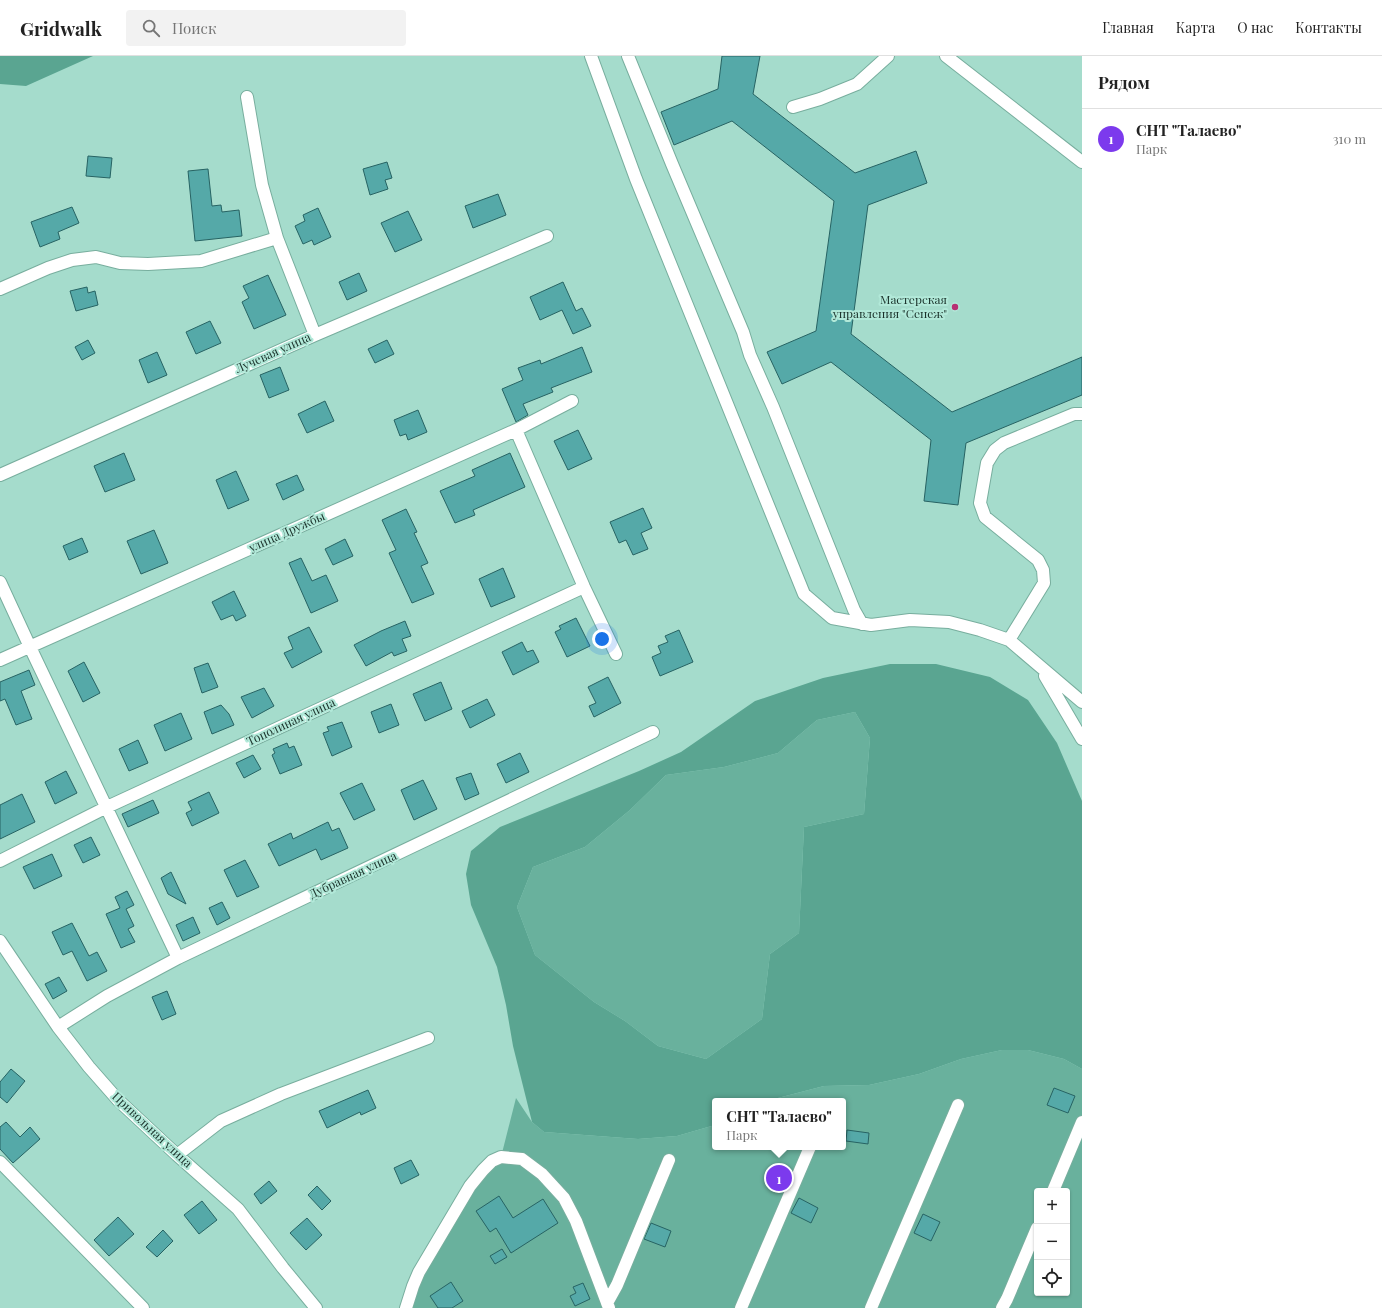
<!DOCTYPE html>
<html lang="ru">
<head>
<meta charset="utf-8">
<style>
	body { margin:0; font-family:"Playfair Display",serif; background:#f2f2f2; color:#222 }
	.controls { position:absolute; right:12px; bottom:12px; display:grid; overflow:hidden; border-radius:4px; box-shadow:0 1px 3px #0004 }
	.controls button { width:36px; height:36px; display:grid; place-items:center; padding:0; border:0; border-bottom:1px solid #e0e0e0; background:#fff; color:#222; font:20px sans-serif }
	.you { position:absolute; left:602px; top:583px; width:14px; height:14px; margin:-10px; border:3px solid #fff; border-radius:50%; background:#1a73e8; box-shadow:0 0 0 6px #1a73e833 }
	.badge { display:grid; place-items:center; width:26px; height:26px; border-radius:50%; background:#7c3aed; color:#fff; font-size:13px; font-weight:700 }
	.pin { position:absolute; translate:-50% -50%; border:2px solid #fff; box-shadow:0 1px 4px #0006 }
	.popup { position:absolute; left:712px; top:1042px; width:134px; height:52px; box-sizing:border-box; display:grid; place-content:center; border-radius:4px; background:#fff; filter:drop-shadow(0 1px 3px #0005); font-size:13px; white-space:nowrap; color:#767676 }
	.popup b { font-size:15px; color:#222 }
	.popup::after { content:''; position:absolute; left:50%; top:100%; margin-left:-8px; border:8px solid transparent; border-top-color:#fff }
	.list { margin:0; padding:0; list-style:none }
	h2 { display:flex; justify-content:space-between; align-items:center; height:52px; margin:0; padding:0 16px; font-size:17px }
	h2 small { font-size:13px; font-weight:400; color:#767676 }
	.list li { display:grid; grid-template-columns:26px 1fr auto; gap:12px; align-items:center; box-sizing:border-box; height:60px; padding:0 16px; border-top:1px solid #e0e0e0 }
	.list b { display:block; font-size:15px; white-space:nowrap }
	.list p { margin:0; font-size:13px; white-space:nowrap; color:#767676 }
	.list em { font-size:13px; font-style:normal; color:#767676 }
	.icon { flex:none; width:22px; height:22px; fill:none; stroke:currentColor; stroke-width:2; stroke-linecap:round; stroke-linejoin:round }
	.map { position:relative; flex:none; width:1082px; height:1252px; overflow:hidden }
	header { display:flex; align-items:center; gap:24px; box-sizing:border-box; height:56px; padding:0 20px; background:#fff; border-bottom:1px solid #e0e0e0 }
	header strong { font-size:19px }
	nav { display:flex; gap:22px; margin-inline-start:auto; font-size:14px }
	.search { width:280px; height:36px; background:#f2f2f2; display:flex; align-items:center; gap:10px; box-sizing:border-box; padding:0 14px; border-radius:4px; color:#767676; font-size:15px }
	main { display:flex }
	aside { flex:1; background:#fff }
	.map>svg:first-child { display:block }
</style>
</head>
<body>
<header>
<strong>Gridwalk</strong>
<div class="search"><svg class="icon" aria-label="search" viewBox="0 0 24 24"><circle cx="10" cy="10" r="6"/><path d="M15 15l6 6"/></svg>Поиск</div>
<nav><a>Главная</a><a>Карта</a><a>О нас</a><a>Контакты</a></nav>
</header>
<main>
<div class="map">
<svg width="1082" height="1252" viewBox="0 0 1082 1252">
	<rect width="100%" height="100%" fill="#a5dccc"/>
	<!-- green -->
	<path fill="#69b19d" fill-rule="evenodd" d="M 855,656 L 870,682 L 864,758 L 804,771 L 799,877 L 770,898 L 762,963 L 706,1003 L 658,990 L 625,965 L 594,946 L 535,899 L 517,851 L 533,811 L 585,791 L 630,754 L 666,719 L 724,711 L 778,697 L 817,664 Z
		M 1002,994 L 1028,994 L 1064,1003 L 1082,1013 L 1082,1252 L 406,1252 L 470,1130 L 501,1101 L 516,1042 L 532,1066 L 544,1076 L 638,1083 L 677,1080 L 715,1069 L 715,1091 L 843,1091 L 843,1045 L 770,1045 L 774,1043 L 824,1030 L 869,1029 L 919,1018 L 961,1003 ZM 1037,1135 L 1067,1135 L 1067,1237 L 1037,1237 Z"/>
	<!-- forest -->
	<path fill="#5aa591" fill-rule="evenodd" d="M 0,0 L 93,0 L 26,30 L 0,28 Z
		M 890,608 L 936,608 L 990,621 L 1028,644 L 1057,687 L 1082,745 L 1082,1013 L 1064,1003 L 1028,994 L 1002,994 L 961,1003 L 919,1018 L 869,1029 L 824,1030 L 774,1043 L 770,1045 L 715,1045 L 715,1069 L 677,1080 L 638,1083 L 544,1076 L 532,1066 L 513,990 L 506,949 L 497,911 L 471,849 L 466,818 L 471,795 L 500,771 L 639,715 L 681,696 L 755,645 L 823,622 ZM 855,656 L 870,682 L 864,758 L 804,771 L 799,877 L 770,898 L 762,963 L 706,1003 L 658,990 L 625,965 L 594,946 L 535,899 L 517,851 L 533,811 L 585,791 L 630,754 L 666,719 L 724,711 L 778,697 L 817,664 Z"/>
	<!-- building -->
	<path fill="#55a9a8" stroke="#276363" d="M 722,0 L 760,0 L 753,38 L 855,117 L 916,95 L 927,127 L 868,149 L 851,278 L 952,356 L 1082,301 L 1082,339 L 966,387 L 958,449 L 924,445 L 931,384 L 831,306 L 782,328 L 767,296 L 816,275 L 834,145 L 732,65 L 674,89 L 661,56 L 718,33 Z
		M 88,100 L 112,102 L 110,122 L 86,120 Z
		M 387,106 L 392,122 L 385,124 L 388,133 L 370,139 L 363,113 Z
		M 208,113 L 212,150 L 221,149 L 222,156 L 239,154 L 242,180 L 195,185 L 188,115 Z
		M 498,138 L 506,159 L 473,172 L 465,150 Z
		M 72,151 L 79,167 L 58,176 L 60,183 L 40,191 L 31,166 Z
		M 318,152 L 331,181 L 314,189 L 312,184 L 303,188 L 295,170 L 305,165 L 303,159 Z
		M 408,155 L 422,184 L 395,196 L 381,167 Z
		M 359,217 L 367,235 L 347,244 L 339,226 Z
		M 268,219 L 286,259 L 254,273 L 242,246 L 249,242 L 243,230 Z
		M 563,226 L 576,255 L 582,252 L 591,270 L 573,278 L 562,254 L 540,264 L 530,241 Z
		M 87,231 L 88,237 L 95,235 L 98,249 L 76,255 L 70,235 Z
		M 210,265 L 221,287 L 196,298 L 186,276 Z
		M 88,284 L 95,297 L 82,304 L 75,291 Z
		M 387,284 L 394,298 L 375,307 L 368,293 Z
		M 582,291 L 592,316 L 551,332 L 553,336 L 523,348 L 528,359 L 516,366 L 502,333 L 523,324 L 518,312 L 540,304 L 541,308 Z
		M 157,296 L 167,319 L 148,327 L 139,304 Z
		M 280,311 L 289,334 L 269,342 L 260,319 Z
		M 325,345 L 334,365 L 307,377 L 298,358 Z
		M 418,354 L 427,376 L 408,384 L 406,378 L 400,380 L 394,364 Z
		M 578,374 L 592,403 L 568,414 L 554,385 Z
		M 124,397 L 135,424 L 105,436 L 94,410 Z
		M 510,397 L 525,431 L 473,454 L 475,459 L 455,467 L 440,435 L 475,420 L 472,414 Z
		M 236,415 L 249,444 L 228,453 L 216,424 Z
		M 297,419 L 304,434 L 283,444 L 276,428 Z
		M 643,452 L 652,472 L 641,477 L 648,493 L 633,499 L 626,484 L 619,487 L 610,466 Z
		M 406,453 L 417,476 L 414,477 L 428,507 L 421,510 L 434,538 L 412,547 L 389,497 L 396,494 L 382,464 Z
		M 154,474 L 168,507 L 141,518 L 127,485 Z
		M 82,482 L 88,496 L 69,504 L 63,490 Z
		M 345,483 L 353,500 L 333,509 L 325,493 Z
		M 301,502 L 312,525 L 326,519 L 338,545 L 311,557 L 289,507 Z
		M 503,512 L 515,541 L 491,551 L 479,523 Z
		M 234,535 L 246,560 L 236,565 L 233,559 L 221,564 L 212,546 Z
		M 576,562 L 590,590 L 567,601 L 555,576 L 561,573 L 559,570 Z
		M 405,565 L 411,580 L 402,583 L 407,595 L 394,600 L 392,596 L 366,610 L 354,589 L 381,575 Z
		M 309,571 L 322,596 L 292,612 L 284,597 L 293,593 L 288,581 Z
		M 679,574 L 693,606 L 660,620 L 652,601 L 661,597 L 658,590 L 668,586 L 665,580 Z
		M 522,586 L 527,596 L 533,594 L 539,606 L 513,619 L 502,596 Z
		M 84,606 L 100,637 L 83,646 L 68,615 Z
		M 208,607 L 218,631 L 202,637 L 194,612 Z
		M 29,614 L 35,629 L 21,635 L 32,663 L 16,669 L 5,643 L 0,645 L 0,626 Z
		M 608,621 L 621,647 L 594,661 L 589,650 L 596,647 L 588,631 Z
		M 441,626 L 452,653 L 425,665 L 413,638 Z
		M 264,632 L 274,650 L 252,662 L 241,641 Z
		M 487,643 L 495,659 L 470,672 L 462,655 Z
		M 391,648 L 399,669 L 379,677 L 371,656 Z
		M 221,649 L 229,658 L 234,669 L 212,678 L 204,656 Z
		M 181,657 L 192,683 L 165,695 L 154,669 Z
		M 342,666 L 352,691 L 332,700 L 323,677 L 329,675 L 327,671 Z
		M 138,684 L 148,707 L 129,715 L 119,693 Z
		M 287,687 L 289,692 L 294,690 L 302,709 L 280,718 L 272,699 L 275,697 L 273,693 Z
		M 520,697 L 529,716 L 506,727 L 497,708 Z
		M 253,699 L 261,713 L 244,722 L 236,707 Z
		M 66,715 L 77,737 L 55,748 L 45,726 Z
		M 471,717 L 479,738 L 465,744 L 456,722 Z
		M 423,724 L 437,753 L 414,764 L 401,734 Z
		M 362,727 L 375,754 L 354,764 L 340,737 Z
		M 209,736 L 219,757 L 192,770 L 186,757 L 192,754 L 188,746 Z
		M 22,738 L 35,766 L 0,783 L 0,749 Z
		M 153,744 L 159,757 L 128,771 L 122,758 Z
		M 328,766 L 332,775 L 339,772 L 348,792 L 321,804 L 316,793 L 279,810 L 268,788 L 291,777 L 293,783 Z
		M 91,781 L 100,799 L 83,807 L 74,789 Z
		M 52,798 L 62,820 L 34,833 L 23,811 Z
		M 245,804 L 259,831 L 237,841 L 224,814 Z
		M 171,816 L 186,848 L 168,838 L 161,822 Z
		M 127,835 L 134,849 L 126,853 L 134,870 L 128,873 L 135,886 L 121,892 L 106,858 L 120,852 L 115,841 Z
		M 222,846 L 230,862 L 217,869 L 209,852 Z
		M 193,861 L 200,877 L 183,885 L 176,869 Z
		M 72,867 L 89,900 L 97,896 L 107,915 L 87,925 L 72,895 L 63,899 L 52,876 Z
		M 59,921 L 67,935 L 53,943 L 45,928 Z
		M 167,935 L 176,958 L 162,964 L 152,941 Z
		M 11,1013 L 25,1025 L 7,1047 L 0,1041 L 0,1026 Z
		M 1054,1032 L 1075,1040 L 1068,1057 L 1047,1049 Z
		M 368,1034 L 376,1052 L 361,1059 L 360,1056 L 327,1072 L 319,1055 Z
		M 6,1066 L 20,1081 L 30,1071 L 40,1083 L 13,1107 L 0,1093 L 0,1071 Z
		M 847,1074 L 869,1077 L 868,1088 L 846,1085 Z
		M 411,1104 L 419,1119 L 401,1128 L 394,1112 Z
		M 269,1125 L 277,1135 L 261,1148 L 254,1138 Z
		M 317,1130 L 331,1145 L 322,1154 L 308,1139 Z
		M 499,1140 L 513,1162 L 543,1143 L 558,1167 L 511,1197 L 496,1172 L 490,1176 L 476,1155 Z
		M 799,1142 L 818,1152 L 811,1167 L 791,1157 Z
		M 202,1145 L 217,1164 L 199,1178 L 184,1159 Z
		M 923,1158 L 940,1166 L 931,1185 L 914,1177 Z
		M 118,1161 L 134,1178 L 109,1200 L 94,1184 Z
		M 307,1162 L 322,1179 L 306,1194 L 290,1177 Z
		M 651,1167 L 671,1175 L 665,1191 L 644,1183 Z
		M 163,1174 L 173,1185 L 157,1201 L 146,1191 Z
		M 502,1193 L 507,1201 L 495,1208 L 490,1200 Z
		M 451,1226 L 463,1245 L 452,1252 L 438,1252 L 430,1240 Z
		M 583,1227 L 590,1243 L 575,1250 L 570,1240 L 576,1237 L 573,1231 Z"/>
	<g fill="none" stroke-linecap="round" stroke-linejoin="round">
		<defs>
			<path id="minor" d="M 591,0 L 636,123 L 804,538 L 832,562 L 871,569 L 910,564 L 949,566 L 980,574 L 1009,584 L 1082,646
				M 628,0 L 672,108 L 743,276 L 750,299 L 773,351 L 854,554 L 862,568
				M 946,0 L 1082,106
				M 247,41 L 262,129 L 277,182
				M 793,51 L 820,43 L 857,28 L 888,0
				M 0,233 L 48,212 L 72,204 L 96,201 L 120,207 L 148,208 L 201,205 L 277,182 L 315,279
				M 516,374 L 584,531 L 616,598
				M 0,419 L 315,279 L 547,180
				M 0,526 L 30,591 L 178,902
				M 1009,584 L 1044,527 L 1043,514 L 1038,504 L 985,461 L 980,447 L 987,407 L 995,394 L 1004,387 L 1074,358 L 1082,358
				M 0,604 L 516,374 L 572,345
				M 1045,620 L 1082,683
				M 0,805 L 107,751 L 584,531
				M 0,885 L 58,971 L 89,1011 L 118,1044 L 177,1099 L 238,1153 L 283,1212 L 316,1252
				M 58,971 L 107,940 L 178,902 L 653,676
				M 177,1099 L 221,1065 L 281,1038 L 428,982
				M 0,1106 L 143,1252
				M 1053,1135 L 1082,1066
				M 607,1247 L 617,1229 L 669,1104
				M 406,1252 L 413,1230 L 419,1216 L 470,1130 L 483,1114 L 492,1105 L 501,1101 L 522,1103 L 542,1118 L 564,1142 L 576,1165 L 609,1252
				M 741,1252 L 810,1091
				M 871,1252 L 958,1049
				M 1002,1252 L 1007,1243 L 1037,1172"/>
		</defs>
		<!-- minor casing -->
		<use href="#minor" stroke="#78ae9e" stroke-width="14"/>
		<!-- minor -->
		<use href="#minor" stroke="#fff" stroke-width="12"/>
	</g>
	<!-- markers -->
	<circle fill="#b73073" stroke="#b2e9d9" stroke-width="1.5" cx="955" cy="251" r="4"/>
	<g text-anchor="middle" stroke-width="4" stroke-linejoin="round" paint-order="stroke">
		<!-- poi labels -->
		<g font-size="12" fill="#1a312a" stroke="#b2e9d9" text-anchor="end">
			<text x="947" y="248">Мастерская<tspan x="947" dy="14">управления "Сенеж"</tspan></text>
		</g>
		<!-- street labels -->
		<g font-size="12" fill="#1a312a" stroke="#b2e9d9">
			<text transform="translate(273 297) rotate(-24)" y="4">Лучевая улица</text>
			<text transform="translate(287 476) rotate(-24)" y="4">улица Дружбы</text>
			<text transform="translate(291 666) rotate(-25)" y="4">Тополиная улица</text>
			<text transform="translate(353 819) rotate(-25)" y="4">Дубравная улица</text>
			<text transform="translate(152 1074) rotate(43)" y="4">Привольная улица</text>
		</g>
	</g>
</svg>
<div class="controls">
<button>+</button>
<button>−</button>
<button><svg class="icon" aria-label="locate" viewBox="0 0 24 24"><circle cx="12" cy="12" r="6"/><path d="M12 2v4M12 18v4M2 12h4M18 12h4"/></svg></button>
</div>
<div class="you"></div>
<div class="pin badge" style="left:779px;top:1122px">1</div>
<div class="popup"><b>СНТ &quot;Талаево&quot;</b>Парк</div>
</div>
<aside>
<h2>Рядом<small></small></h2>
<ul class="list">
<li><span class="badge">1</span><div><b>СНТ &quot;Талаево&quot;</b><p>Парк</p></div><em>310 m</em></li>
</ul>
</aside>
</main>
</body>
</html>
